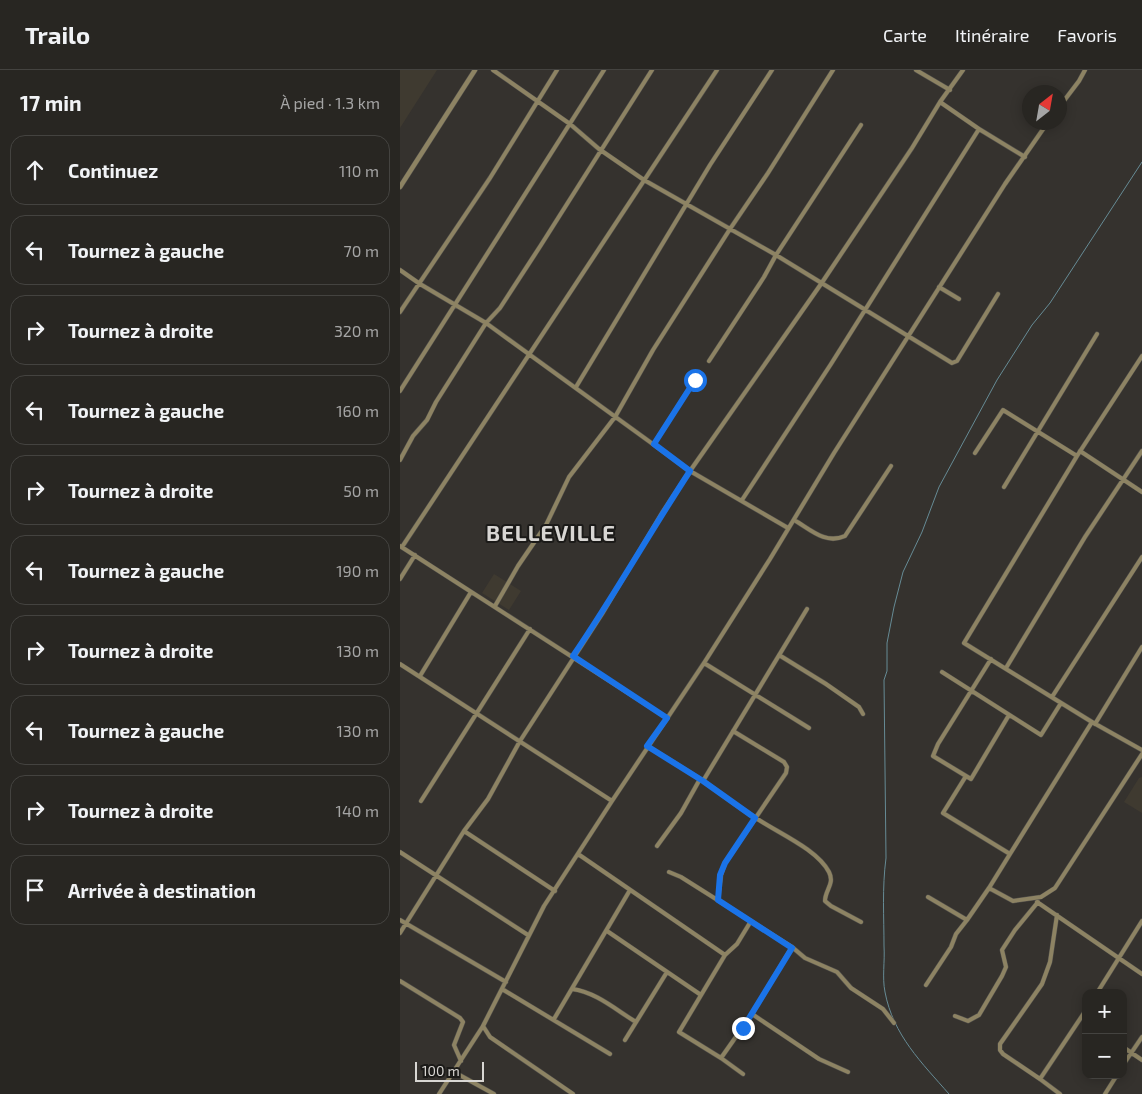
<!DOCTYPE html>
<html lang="fr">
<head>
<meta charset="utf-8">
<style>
	body { margin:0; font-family:"Exo 2",sans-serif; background:#34322f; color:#f1f3f6 }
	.controls { position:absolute; right:15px; bottom:15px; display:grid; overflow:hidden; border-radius:10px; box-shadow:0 2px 12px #0003 }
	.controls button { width:45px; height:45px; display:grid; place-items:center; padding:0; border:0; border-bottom:1px solid #444340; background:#282622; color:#f1f3f6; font:25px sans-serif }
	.compass { position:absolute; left:622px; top:15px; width:45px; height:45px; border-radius:50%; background:#282622; box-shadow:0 2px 12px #0003; rotate:31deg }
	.scale { position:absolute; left:15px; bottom:12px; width:69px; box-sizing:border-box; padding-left:5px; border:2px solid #d8d6d3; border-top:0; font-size:14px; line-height:18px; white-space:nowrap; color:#d8d6d3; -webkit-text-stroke:4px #1b1a18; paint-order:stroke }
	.stop { position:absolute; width:15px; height:15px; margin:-11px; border:4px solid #1a73e8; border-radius:50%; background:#fff }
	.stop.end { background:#1a73e8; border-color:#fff; box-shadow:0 1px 5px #0008 }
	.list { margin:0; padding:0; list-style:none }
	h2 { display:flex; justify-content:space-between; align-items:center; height:65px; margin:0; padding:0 20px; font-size:21px }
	h2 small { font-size:16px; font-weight:400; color:#a5a5a5 }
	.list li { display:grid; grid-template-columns:32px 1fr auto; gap:15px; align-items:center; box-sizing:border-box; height:70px; margin:0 10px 10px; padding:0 10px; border:1px solid #444340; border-radius:15px }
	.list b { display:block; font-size:19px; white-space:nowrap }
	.list em { font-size:16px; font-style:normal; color:#a5a5a5 }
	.icon { flex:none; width:28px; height:28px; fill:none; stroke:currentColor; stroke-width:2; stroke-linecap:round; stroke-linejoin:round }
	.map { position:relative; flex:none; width:742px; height:1024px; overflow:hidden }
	header { display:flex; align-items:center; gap:30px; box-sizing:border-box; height:70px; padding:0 25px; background:#282622; border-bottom:1px solid #444340 }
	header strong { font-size:24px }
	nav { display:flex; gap:28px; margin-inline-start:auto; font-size:18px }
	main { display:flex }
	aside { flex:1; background:#282622 }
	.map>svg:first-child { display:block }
</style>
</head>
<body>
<header>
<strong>Trailo</strong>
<nav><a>Carte</a><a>Itinéraire</a><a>Favoris</a></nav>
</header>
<main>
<aside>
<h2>17 min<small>À pied · 1.3 km</small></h2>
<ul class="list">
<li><svg class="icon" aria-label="ahead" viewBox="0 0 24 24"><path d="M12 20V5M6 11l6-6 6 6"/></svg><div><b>Continuez</b></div><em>110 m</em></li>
<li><svg class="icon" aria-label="left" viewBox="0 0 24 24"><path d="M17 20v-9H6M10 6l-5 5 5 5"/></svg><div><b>Tournez à gauche</b></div><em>70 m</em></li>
<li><svg class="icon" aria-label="right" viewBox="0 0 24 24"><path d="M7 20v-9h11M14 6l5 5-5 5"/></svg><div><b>Tournez à droite</b></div><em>320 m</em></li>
<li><svg class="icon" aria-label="left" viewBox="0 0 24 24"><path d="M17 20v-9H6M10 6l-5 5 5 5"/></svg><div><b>Tournez à gauche</b></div><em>160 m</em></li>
<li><svg class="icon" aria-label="right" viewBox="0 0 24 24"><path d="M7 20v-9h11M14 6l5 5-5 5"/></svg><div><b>Tournez à droite</b></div><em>50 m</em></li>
<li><svg class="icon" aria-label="left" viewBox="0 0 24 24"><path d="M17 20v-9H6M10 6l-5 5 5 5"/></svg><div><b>Tournez à gauche</b></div><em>190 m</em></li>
<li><svg class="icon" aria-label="right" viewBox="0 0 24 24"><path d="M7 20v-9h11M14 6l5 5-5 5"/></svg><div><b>Tournez à droite</b></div><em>130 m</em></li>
<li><svg class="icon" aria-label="left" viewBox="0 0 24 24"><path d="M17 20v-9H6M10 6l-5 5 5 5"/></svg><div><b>Tournez à gauche</b></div><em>130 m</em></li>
<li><svg class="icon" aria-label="right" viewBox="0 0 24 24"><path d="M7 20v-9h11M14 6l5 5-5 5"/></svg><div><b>Tournez à droite</b></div><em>140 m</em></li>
<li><svg class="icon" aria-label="arrive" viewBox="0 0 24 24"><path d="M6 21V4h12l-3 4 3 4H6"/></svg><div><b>Arrivée à destination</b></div></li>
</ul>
</aside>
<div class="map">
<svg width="742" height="1024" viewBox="0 0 742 1024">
	<rect width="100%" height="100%" fill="#35322e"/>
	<!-- built -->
	<path fill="#3f3a30" d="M 0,0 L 37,0 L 0,58 Z
		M 94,504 L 121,521 L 109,540 L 82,523 Z
		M 742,707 L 742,743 L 724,732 L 739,708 Z"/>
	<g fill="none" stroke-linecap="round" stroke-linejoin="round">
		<!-- stream -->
		<path stroke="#668b95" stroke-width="1" d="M 549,1024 C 522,993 493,965 485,922 C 482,907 485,892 484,876 C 484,847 482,818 486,788 L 484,610 L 487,601 L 487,573 L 494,537 L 503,502 L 522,462 L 539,417 L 597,310 L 632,255 L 650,233 L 742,92"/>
		<defs>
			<path id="minor" d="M 93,0 L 170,54 L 199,79 L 244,110 L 376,185 L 552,293 L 557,291 L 598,224
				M 516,0 L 550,20
				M 563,0 L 540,32 L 579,59 L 625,87
				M 660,36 L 679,11 L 685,0
				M 0,200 L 20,214 L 86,253 L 290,401 L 388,458
				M 539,217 L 559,229
				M 0,242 L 90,108 L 157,0
				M 742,286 L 677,386 L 564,573 L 692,652 L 742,680
				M 309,291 L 364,207 L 376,185 L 461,55
				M 176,317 L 310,95 L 372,0
				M 0,321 L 204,0
				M 254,374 L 295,310
				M 680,381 L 742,422
				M 575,383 L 603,340 L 677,386
				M 0,390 L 13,366 L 27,350 L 36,332 L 86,253 L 100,238 L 141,175 L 252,0
				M 604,417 L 697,264
				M 342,430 L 431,294 L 579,59
				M 394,450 C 410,459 425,475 445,466 L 491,396
				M 0,476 L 267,648
				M 2,477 L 317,0
				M 0,509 L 15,485
				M 95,536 L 118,496 L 146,455 L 169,407 L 215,347 L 253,280 L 330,159 L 368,103 L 433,0
				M 379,585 L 426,614 L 459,637 L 463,644
				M 304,593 L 409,658
				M 0,594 L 212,731
				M 606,598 L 685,467 L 742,381
				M 542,602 L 641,665 L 661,633
				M 20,606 L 71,522
				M 652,627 L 742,487
				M 695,654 L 742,577
				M 247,676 C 266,688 285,699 303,711 C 321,723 337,737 356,748 C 378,763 417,779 429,802 C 435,814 425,820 425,831 L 431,836 L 461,852
				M 566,706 L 533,686 L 538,674 L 591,589
				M 303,711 L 407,539
				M 21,731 L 130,559
				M 64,761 L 155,821
				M 257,776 L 281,743 L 300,709
				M 0,782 L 128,865
				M 178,784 L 325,885 L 279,962 L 321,988 L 343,1004
				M 610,784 L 692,652
				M 269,802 L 281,807 L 392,877 L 405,888 L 437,902 L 451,918 L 483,939 L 494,953
				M 589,818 L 613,831 L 641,827 L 655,818 L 742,684
				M 528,827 L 567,850 L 589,818 L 610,784 L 543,743 L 566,706 L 571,709 L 609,645
				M 318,830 L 321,805 L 325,793 L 386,703 L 387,697 L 384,692 L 333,661
				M 637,832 L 742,904
				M 0,850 L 106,912
				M 207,861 L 301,925
				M 0,863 L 64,761 L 88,729 L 120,671 L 202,544 L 262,443 L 290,401 L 421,214 L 512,78 L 540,32
				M 325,885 L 337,874 L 351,851
				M 0,911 L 60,948 L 63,952 L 54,975 L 61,991
				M 526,915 L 551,877 L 556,864 L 567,850
				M 102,919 L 210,984
				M 172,919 C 196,922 216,940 236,952
				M 697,923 L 742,851
				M 352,944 L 419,989 L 448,1002
				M 555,946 L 568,951 L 579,945 L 602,906 L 606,897 L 602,880 L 615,860 L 638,832
				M 154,949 L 230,820
				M 83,956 L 90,967 L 173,1024
				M 225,970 L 267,902
				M 723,977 L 742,990
				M 321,988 L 352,944 L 392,877
				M 723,995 L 742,967
				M 54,1002 L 94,1024
				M 640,1009 L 603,984 L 600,980 L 600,974 L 642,914 L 650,892 L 657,845
				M 39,1024 L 83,956 L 144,836 L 212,731 L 304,593 L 370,489 L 434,383 L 605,114 L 648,52
				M 660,1024 L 640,1009 L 686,940
				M 705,1024 L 717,1005"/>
			<path id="tertiary" d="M 0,117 L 75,0"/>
		</defs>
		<!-- minor casing -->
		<use href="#minor" stroke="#52504c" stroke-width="5"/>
		<!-- tertiary casing -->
		<use href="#tertiary" stroke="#52504c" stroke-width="5.5"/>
		<!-- minor -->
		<use href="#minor" stroke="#8d8363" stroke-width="4"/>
		<!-- tertiary -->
		<use href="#tertiary" stroke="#8d8363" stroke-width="4.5"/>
	</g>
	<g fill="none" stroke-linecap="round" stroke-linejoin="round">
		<!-- route -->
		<path stroke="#1a73e8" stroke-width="6" d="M 295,310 L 254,374 L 290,401 C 250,462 214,526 173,586 L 267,648 L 247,676 L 303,711 L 355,748 L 325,793 L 320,805 L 318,830 L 392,878 L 343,958"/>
	</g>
	<g text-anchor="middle" stroke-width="4" stroke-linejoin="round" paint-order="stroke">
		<!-- district labels -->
		<g font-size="22" font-weight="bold" letter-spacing="1" fill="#d8d6d3" stroke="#1b1a18">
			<text x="151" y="471">BELLEVILLE</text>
		</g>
	</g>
</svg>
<div class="controls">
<button>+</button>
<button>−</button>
</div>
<svg class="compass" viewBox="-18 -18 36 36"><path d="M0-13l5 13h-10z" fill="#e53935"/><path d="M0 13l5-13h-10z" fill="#a5a5a5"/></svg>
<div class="scale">100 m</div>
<div class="stop" style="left:295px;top:310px"></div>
<div class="stop end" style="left:343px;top:958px"></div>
</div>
</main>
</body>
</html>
